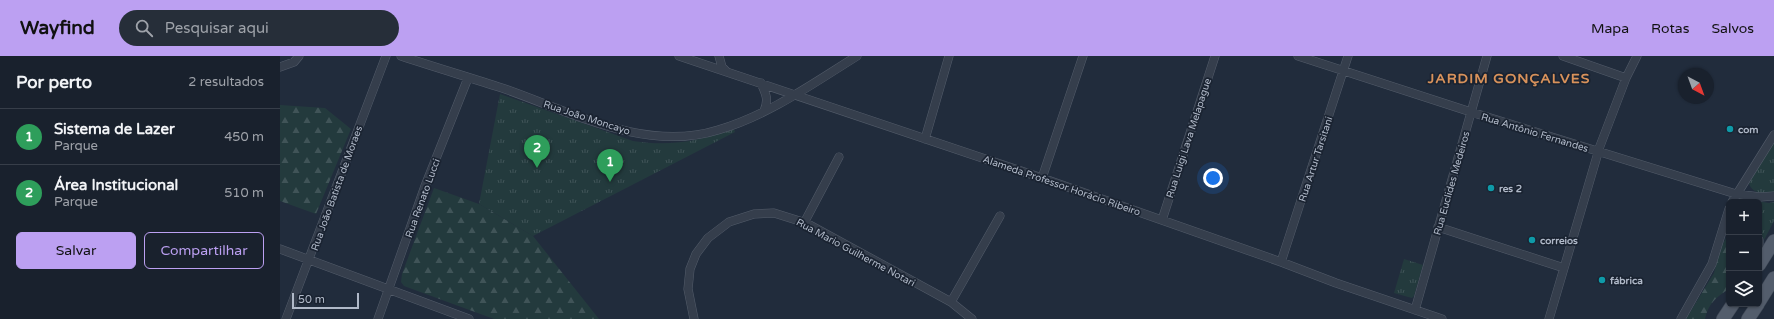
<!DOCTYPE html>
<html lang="pt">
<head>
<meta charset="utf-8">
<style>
	body { margin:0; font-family:"Varela Round",sans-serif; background:#262e39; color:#f1f3f6 }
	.controls { position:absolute; right:12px; bottom:12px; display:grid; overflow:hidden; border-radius:6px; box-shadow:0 1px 3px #0004 }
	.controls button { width:36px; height:36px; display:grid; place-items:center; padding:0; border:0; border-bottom:1px solid #373e49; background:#19212d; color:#f1f3f6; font:20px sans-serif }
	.compass { position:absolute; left:1398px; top:12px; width:36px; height:36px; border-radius:50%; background:#19212d; box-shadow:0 1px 3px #0004; rotate:139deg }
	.scale { position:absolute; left:12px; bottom:10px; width:67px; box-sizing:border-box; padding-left:4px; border:2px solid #b0b9c8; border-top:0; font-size:11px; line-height:14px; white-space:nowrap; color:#b0b9c8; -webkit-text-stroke:3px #1a2331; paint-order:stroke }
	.you { position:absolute; left:933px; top:122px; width:14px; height:14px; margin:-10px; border:3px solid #fff; border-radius:50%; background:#1a73e8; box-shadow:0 0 0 6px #1a73e833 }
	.badge { display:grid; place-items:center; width:26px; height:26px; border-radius:50%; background:#bca0f2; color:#fff; font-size:13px; font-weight:700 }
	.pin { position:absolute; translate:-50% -33px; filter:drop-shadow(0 1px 2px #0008) }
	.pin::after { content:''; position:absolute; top:21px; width:14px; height:12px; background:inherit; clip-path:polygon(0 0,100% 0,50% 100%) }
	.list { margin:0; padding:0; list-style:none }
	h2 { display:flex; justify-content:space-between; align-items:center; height:52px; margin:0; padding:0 16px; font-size:17px }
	h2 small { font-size:13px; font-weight:400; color:#9fa3aa }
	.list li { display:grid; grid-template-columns:26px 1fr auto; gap:12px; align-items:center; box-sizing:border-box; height:56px; padding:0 16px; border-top:1px solid #373e49 }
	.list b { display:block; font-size:15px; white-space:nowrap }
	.list p { margin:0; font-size:13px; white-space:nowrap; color:#9fa3aa }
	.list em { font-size:13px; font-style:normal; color:#9fa3aa }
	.actions { display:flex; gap:8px; padding:12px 16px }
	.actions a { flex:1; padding:9px 0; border:1px solid #bca0f2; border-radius:6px; text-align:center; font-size:14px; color:#bca0f2 }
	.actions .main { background:#bca0f2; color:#111 }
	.icon { flex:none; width:22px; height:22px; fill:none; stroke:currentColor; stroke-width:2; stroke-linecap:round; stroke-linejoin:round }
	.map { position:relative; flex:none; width:1494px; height:263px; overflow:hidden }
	header { display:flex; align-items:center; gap:24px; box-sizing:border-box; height:56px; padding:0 20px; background:#bca0f2; color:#111 }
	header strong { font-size:19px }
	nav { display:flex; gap:22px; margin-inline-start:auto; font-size:14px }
	.search { width:280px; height:36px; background:#262e39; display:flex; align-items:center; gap:10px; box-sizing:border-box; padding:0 14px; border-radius:22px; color:#9fa3aa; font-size:15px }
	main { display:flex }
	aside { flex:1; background:#19212d }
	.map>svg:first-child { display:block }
</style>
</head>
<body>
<header>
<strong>Wayfind</strong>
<div class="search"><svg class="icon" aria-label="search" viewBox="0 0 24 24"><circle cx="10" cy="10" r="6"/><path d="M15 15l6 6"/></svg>Pesquisar aqui</div>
<nav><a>Mapa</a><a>Rotas</a><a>Salvos</a></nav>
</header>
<main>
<aside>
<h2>Por perto<small>2 resultados</small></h2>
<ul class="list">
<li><span class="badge" style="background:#2e9e5b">1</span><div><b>Sistema de Lazer</b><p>Parque</p></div><em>450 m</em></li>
<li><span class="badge" style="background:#2e9e5b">2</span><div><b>Área Institucional</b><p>Parque</p></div><em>510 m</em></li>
</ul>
<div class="actions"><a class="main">Salvar</a><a>Compartilhar</a></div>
</aside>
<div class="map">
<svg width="1494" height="263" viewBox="0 0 1494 263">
	<defs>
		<pattern id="forest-firs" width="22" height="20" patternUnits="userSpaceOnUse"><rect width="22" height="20" fill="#233a3d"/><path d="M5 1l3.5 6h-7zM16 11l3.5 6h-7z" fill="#405458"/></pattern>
		<pattern id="park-tufts" width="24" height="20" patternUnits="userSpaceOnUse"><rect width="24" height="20" fill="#233a3d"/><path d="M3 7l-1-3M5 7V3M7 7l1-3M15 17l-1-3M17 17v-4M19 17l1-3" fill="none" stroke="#405458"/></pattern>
	</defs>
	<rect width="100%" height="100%" fill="#212c3c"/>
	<!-- forest -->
	<path fill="url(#forest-firs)" d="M 0,49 L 45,52 L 71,73 L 36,158 L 0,145 Z
		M 154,132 L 199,148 L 253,180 L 319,263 L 214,263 L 124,230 L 121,226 L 122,218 Z
		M 1449,177 L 1449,233 C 1436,241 1428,248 1425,263 L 1406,263 L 1434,217 L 1441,191 Z"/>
	<!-- park -->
	<path fill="url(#park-tufts)" d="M 220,38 L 353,85 C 391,91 417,85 454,73 L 455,76 L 253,180 L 199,148 Z
		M 1494,87 L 1494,137 C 1483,137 1474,139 1469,128 L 1473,118 Z
		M 1458,142 L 1489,147 L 1494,146 L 1494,165 L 1484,184 L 1479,173 L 1479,146 L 1461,146 Z
		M 1124,203 L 1143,209 L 1134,240 L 1132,242 L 1114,237 Z"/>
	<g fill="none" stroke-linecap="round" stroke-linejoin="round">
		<defs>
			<path id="minor" d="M 121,0 C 154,11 188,21 222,32 C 289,55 365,97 438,74 C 489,59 532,28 577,0
				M 399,0 L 762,122 L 1001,206 L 1056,227 L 1162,263
				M 439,0 L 442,11 L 446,15
				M 1018,0 L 1191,56 L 1456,138 L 1480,141 L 1494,140
				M 1283,0 L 1346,22
				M 0,11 L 14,6 L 19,0
				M 481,27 C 486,38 489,44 484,55
				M 645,83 L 669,0
				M 762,122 L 803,0
				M 1452,146 L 1494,79
				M 882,164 L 935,0
				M 524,167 L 559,101
				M 1158,171 L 1284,212
				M 1479,184 L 1479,199
				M 0,193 L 189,263
				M 1001,206 L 1068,0
				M 671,246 L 720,160
				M 1135,254 L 1207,0
				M 6,263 L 106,0
				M 98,263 L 145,130 L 188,22
				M 414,263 L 408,233 L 410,213 L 416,198 L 428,182 L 449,166 L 474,158 L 494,157 L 526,167 L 671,246 L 692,263
				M 1269,263 L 1320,90 L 1346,22 L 1357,0
				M 1401,263 L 1432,208 L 1449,153"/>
			<path id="primary" d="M 1479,209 L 1494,185
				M 1479,246 L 1494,222
				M 1443,263 L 1453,248
				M 1468,263 L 1478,248"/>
		</defs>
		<!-- minor casing -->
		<use href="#minor" stroke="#535c6a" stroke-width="9"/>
		<!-- primary casing -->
		<use href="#primary" stroke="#3e4755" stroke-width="14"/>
		<!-- minor -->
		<use href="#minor" stroke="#353e4c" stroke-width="8"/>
		<!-- primary -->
		<use href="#primary" stroke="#535d6c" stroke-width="13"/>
	</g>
	<!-- markers -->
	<g fill="#0f9aa8" stroke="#1a2331" stroke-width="1.5">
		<circle cx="1450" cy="73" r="4"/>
		<circle cx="1211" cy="132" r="4"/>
		<circle cx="1252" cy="184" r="4"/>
		<circle cx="1322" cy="224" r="4"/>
	</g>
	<g text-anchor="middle" stroke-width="3.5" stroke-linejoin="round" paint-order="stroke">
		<!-- street labels -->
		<g font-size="10" fill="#b0b9c8" stroke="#1a2331">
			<text transform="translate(307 61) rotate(18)" y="4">Rua João Moncayo</text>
			<text transform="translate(1255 76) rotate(17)" y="4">Rua Antônio Fernandes</text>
			<text transform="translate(908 82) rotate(-72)" y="4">Rua Luigi Lava Melapague</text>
			<text transform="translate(1035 103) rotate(-72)" y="4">Rua Artur Tarsitani</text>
			<text transform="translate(1171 127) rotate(-74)" y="4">Rua Euclides Medeiros</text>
			<text transform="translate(782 129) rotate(19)" y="4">Alameda Professor Horácio Ribeiro</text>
			<text transform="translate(56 132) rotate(-70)" y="4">Rua João Batista de Moraes</text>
			<text transform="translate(142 142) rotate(-70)" y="4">Rua Renato Lucci</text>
			<text transform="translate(576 196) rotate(28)" y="4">Rua Mario Guilherme Notari</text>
		</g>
		<!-- poi labels -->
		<g font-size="10" font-weight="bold" fill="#b0b9c8" stroke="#1a2331" text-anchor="start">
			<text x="1458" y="77">com</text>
			<text x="1219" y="136">res 2</text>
			<text x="1260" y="188">correios</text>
			<text x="1330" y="228">fábrica</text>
		</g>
		<!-- district labels -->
		<g font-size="14" font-weight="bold" letter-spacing="1" fill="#d8925b" stroke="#1a2331">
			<text x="1229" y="27">JARDIM GONÇALVES</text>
		</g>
	</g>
</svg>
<div class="controls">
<button>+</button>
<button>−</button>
<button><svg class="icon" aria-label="layers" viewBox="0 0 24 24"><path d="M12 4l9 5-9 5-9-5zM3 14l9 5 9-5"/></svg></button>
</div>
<svg class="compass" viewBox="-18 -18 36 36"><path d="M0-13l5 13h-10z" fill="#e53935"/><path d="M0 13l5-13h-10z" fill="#9fa3aa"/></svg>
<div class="scale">50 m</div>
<div class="you"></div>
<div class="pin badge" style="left:330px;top:126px;background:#2e9e5b">1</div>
<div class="pin badge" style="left:257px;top:112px;background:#2e9e5b">2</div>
</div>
</main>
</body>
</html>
